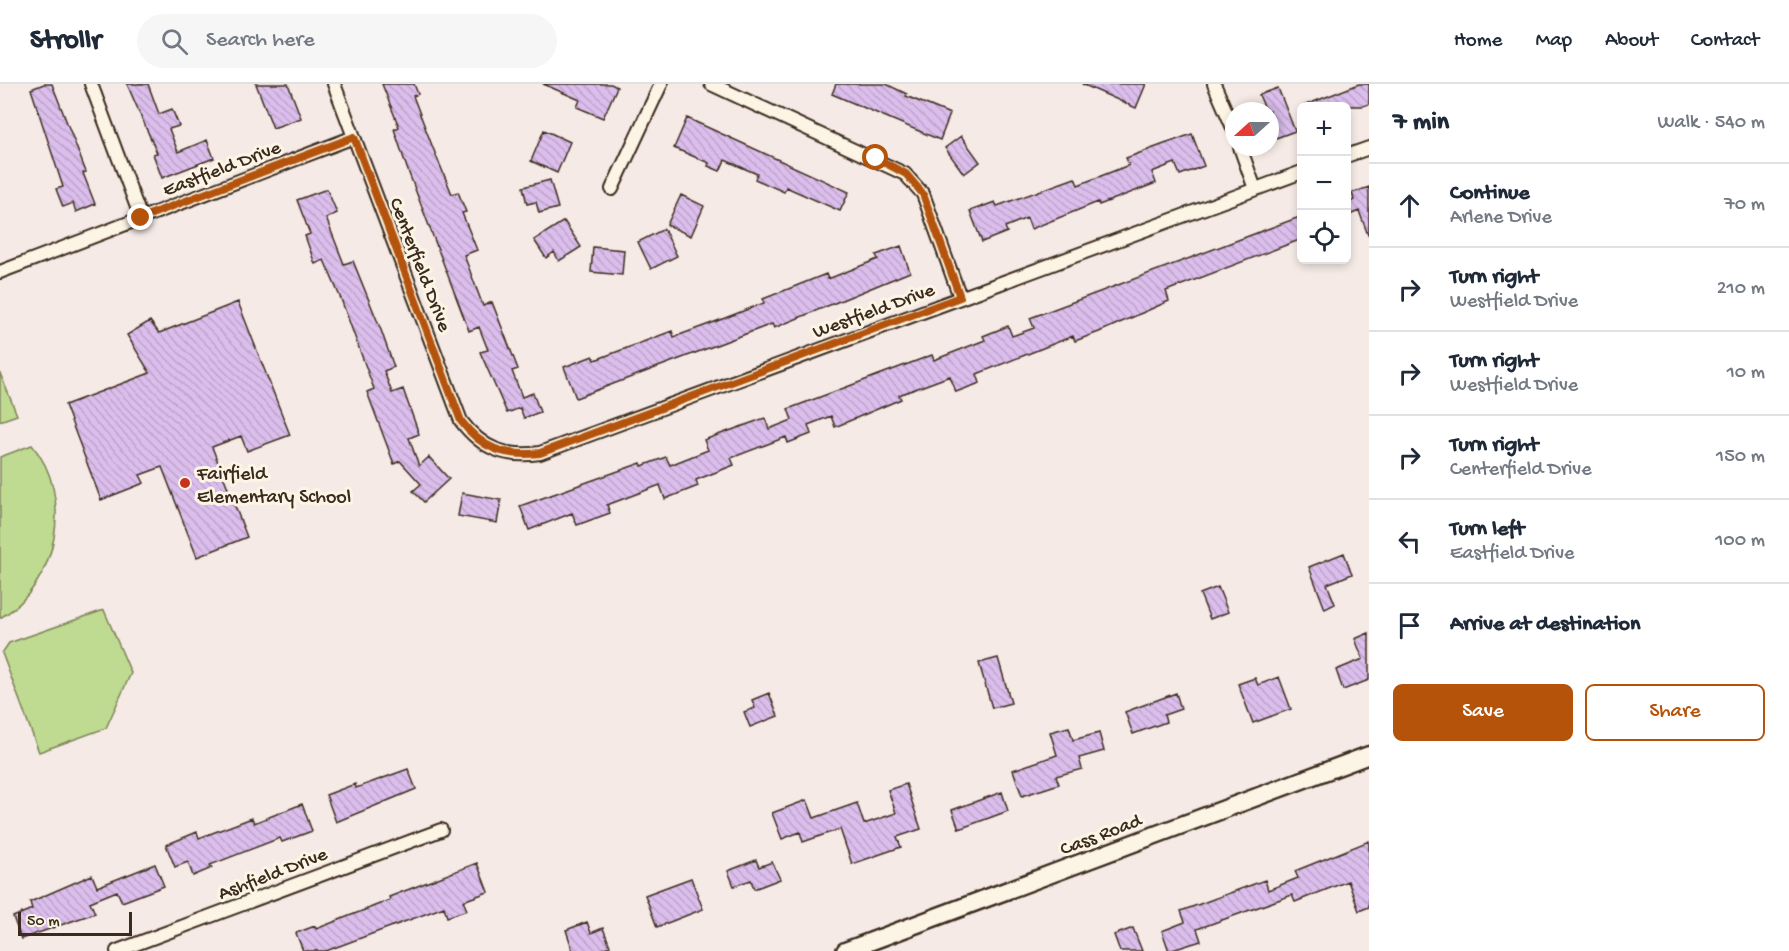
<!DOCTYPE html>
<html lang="en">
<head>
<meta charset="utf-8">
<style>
	body { margin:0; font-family:"Gochi Hand",sans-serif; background:#f6f6f7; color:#1f2937 }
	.controls { position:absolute; right:18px; top:18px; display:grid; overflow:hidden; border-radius:9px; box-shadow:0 3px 9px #0003 }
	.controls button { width:54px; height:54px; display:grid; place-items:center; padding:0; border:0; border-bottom:2px solid #e0e1e3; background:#fff; color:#1f2937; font:30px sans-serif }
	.compass { position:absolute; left:1225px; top:18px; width:54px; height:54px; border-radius:50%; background:#fff; box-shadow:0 3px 9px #0003; rotate:249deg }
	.scale { position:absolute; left:18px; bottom:15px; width:114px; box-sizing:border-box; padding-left:6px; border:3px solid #3b2a1e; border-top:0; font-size:16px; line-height:21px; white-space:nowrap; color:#3b2a1e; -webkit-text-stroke:4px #fcf5e5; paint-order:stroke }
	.stop { position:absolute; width:18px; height:18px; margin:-14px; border:4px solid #b45309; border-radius:50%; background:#fff }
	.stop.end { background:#b45309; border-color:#fff; box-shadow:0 2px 6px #0008 }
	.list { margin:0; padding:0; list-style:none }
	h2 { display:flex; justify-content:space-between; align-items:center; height:78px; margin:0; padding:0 24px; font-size:26px }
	h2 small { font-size:20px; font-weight:400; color:#747a83 }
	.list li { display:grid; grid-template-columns:39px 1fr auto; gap:18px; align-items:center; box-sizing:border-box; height:84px; padding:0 24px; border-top:2px solid #e0e1e3 }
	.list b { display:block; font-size:22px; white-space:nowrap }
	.list p { margin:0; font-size:20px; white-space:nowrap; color:#747a83 }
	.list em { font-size:20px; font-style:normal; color:#747a83 }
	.actions { display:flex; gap:12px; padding:18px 24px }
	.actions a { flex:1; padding:14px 0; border:2px solid #b45309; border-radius:9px; text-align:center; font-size:21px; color:#b45309 }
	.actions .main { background:#b45309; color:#fff }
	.icon { flex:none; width:33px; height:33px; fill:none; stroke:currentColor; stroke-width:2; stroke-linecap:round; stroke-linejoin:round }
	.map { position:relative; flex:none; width:1369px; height:867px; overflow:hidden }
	header { display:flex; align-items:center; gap:36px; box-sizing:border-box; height:84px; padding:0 30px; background:#fff; border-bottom:2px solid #e0e1e3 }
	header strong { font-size:28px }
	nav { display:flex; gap:33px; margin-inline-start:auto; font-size:21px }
	.search { width:420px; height:54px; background:#f6f6f7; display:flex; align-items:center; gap:15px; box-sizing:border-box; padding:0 21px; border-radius:33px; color:#747a83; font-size:22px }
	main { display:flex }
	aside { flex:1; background:#fff }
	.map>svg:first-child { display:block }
</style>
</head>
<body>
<header>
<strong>Strollr</strong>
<div class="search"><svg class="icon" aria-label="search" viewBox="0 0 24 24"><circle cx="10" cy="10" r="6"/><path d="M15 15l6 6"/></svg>Search here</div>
<nav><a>Home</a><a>Map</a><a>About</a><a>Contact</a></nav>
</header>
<main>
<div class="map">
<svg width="1369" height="867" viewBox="0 0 1369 867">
	<defs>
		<pattern id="building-back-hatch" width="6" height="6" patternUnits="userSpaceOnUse" patternTransform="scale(1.5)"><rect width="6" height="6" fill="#dbbeec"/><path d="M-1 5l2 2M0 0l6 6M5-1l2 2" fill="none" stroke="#bda3ca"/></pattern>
	</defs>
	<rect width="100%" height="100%" fill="#f5eae6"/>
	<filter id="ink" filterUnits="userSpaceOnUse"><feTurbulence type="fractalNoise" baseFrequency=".0167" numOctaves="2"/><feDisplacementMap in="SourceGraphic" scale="12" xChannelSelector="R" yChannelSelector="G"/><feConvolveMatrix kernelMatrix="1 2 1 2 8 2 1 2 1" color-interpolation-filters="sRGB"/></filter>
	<g filter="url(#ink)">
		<!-- pitch -->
		<path fill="#bfda91" stroke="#7d8258" stroke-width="1.5" d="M 0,289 L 17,331 L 0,337 Z
			M 32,361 C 75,412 58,501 0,534 L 0,373 Z
			M 104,526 L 131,589 L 106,644 L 39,668 L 2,569 L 9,559 Z"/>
		<!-- building -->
		<path fill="url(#building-back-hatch)" stroke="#3b2a1e" stroke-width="1.5" d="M 44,0 L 52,0 L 86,88 L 83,89 L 95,120 L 76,128 L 73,119 L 63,123 L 56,105 L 63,103 L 31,5 Z
			M 127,0 L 148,0 L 159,30 L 172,25 L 179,42 L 169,45 L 178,68 L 207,56 L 214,74 L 162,94 L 153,70 L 157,69 Z
			M 256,0 L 288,0 L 301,34 L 273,44 Z
			M 382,0 L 414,0 L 418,10 L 413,12 L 433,64 L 452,110 L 458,108 L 466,128 L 462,129 L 477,166 L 464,171 L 483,222 L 492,218 L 518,285 L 512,287 L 522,313 L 533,309 L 540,328 L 524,334 L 520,324 L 507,329 L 480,268 L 488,266 L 479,243 L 469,247 L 447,189 L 407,84 L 394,45 L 399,43 Z
			M 543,0 L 611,0 L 617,3 L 603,34 L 577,23 L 580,16 Z
			M 836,0 L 886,0 L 907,10 L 906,12 L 950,30 L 940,56 L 832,10 Z
			M 1082,0 L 1146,0 L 1136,24 Z
			M 1359,0 L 1369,0 L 1369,20 L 1363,22 L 1303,22 Z
			M 1278,4 L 1295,47 L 1276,54 L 1270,39 L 1270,27 L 1266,27 L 1259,11 Z
			M 687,34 L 849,108 L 840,127 L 786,103 L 784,108 L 755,95 L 757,90 L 725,76 L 720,87 L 708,82 L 709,79 L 674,64 Z
			M 544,46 L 570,58 L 557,89 L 531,77 Z
			M 1192,50 L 1204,82 L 1180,91 L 1175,79 L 1152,88 L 1156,99 L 1099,121 L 1098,118 L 1031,145 L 1027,134 L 1005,143 L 1007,148 L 982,158 L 970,127 L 995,118 L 997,122 L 1075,94 L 1078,101 L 1129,81 L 1126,74 Z
			M 961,52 L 980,78 L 964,90 L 945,64 Z
			M 550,96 L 558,124 L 539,129 L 536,118 L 527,120 L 523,103 Z
			M 1369,103 L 1369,150 L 1368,151 L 1359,127 L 1347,132 L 1347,119 L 1354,116 L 1352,109 Z
			M 327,105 L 337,129 L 326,134 L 344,180 L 353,177 L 381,246 L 394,283 L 384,287 L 392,309 L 403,305 L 409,322 L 419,350 L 409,354 L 419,382 L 429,373 L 449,395 L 424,418 L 413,407 L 421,400 L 400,377 L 394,380 L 367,308 L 374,305 L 341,215 L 324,176 L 315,180 L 305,152 L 310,150 L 297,116 Z
			M 681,111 L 704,122 L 691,152 L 667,141 Z
			M 1302,132 L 1302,155 L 1166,207 L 1169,217 L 1099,248 L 1075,257 L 1073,252 L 977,290 L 980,299 L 956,308 L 950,292 L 899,311 L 901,315 L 835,343 L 831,332 L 808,341 L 811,350 L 788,359 L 786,353 L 731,374 L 734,381 L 696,396 L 698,402 L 665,415 L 660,401 L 607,421 L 610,429 L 577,441 L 572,429 L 529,446 L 520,422 L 641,379 L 642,382 L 666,373 L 670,381 L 708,366 L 704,356 L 765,334 L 769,345 L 792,336 L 788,325 L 932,271 L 934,276 L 985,256 L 983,252 L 1008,242 L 1012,252 L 1034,244 L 1030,234 Z
			M 564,137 L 581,163 L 559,177 L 554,168 L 546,174 L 534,156 Z
			M 664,145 L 677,172 L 651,185 L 638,158 Z
			M 901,162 L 910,188 L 774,244 L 772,240 L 576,314 L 564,283 L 593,272 L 595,276 L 672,247 L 674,253 L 712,239 L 764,219 L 763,215 L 826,190 L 828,195 L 878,175 L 876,171 Z
			M 593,163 L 624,166 L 622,191 L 591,188 Z
			M 238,218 L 290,351 L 247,367 L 241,352 L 212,363 L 247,453 L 197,473 L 162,383 L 140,391 L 144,399 L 101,416 L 65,321 L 150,289 L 127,251 L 150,237 L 159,249 Z
			M 462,409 L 501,416 L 497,439 L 458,432 Z
			M 1344,469 L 1352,490 L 1327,500 L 1335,520 L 1325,525 L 1309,483 Z
			M 1218,503 L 1228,528 L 1210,535 L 1200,510 Z
			M 1369,549 L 1369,596 L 1343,606 L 1336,586 L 1363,575 L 1355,555 Z
			M 998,574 L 1011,619 L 992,624 L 979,579 Z
			M 1279,593 L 1291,625 L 1253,639 L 1238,600 L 1255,594 L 1258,601 Z
			M 769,609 L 778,632 L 750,643 L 744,628 L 755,624 L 752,616 Z
			M 1176,609 L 1181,625 L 1164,631 L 1166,638 L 1133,650 L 1125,628 Z
			M 1069,643 L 1073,656 L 1099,649 L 1104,667 L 1079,674 L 1082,685 L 1056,692 L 1059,700 L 1022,712 L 1013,686 L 1057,671 L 1050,648 Z
			M 408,685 L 416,705 L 336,738 L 326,711 L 355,700 L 356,704 Z
			M 906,700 L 921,745 L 897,753 L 901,763 L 852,780 L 840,745 L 803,758 L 800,748 L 782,755 L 772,729 L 807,716 L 814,734 L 857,719 L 864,740 L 896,729 L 888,706 Z
			M 1002,708 L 1008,727 L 959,745 L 952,726 Z
			M 302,720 L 312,747 L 282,758 L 280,754 L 210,781 L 212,784 L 193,792 L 188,778 L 175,783 L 166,761 L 197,748 L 199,754 L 252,734 L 254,739 Z
			M 1369,757 L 1369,823 L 1359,827 L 1348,797 L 1295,818 L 1292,811 L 1197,845 L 1201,857 L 1169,867 L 1162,847 L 1185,838 L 1181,827 L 1265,796 L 1268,806 L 1298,794 L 1295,787 Z
			M 756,776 L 759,783 L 772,778 L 780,795 L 754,805 L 751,796 L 734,802 L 728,787 Z
			M 477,779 L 488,808 L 463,817 L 467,826 L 447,833 L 444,823 L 326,867 L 303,867 L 296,849 L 315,842 L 316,845 L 390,816 L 389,813 Z
			M 155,780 L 164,802 L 122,818 L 117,807 L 90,818 L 95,829 L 21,855 L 13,833 L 32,825 L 30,818 L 92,791 L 97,803 Z
			M 691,794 L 703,825 L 657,843 L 645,811 Z
			M 587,838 L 591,849 L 603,844 L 610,862 L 599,867 L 573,867 L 566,846 Z
			M 1133,844 L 1142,867 L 1120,867 L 1114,851 Z"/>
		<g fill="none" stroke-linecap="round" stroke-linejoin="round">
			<defs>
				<path id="minor" d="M 91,0 L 141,134
					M 334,0 L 461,337 C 482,365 506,374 540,369 L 1302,88
					M 711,0 L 905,90 L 923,110 L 960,213
					M 1214,0 L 1234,46
					M 1240,63 L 1255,105
					M 1346,72 L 1369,64
					M 612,105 L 661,0
					M 0,188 L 354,53
					M 117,867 L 441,746"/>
				<path id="tertiary" d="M 845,867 L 1369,671"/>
			</defs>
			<!-- minor casing -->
			<use href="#minor" stroke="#3b2a1e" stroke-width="16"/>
			<!-- tertiary casing -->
			<use href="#tertiary" stroke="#3b2a1e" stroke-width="21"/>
			<!-- minor -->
			<use href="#minor" stroke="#fcf5e5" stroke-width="12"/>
			<!-- tertiary -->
			<use href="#tertiary" stroke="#fcf5e5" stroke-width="16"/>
		</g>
	</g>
	<g fill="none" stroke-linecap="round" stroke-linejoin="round" filter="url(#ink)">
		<!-- route -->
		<path stroke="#b45309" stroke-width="8" d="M 141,134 L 354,53 L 461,337 C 482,365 505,373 540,369 L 960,213 L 923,110 L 906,90 L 876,74"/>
	</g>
	<!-- markers -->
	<circle fill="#c8321e" stroke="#fcf5e5" stroke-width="2" cx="185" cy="399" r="6"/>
	<g text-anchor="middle" stroke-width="6" stroke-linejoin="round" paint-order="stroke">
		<!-- street labels -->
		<g font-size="20" fill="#3b2a1e" stroke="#fcf5e5">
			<text transform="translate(221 83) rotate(-21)" y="7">Eastfield Drive</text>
			<text transform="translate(422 180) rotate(69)" y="7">Centerfield Drive</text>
			<text transform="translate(873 225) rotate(-20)" y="7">Westfield Drive</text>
			<text transform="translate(1100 749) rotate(-21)" y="7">Cass Road</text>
			<text transform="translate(272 788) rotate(-21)" y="7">Ashfield Drive</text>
		</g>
		<!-- poi labels -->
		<g font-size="20" fill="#3b2a1e" stroke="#fcf5e5" text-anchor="start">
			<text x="197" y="395">Fairfield<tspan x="197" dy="23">Elementary School</tspan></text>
		</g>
	</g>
</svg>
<div class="controls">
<button>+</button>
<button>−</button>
<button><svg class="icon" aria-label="locate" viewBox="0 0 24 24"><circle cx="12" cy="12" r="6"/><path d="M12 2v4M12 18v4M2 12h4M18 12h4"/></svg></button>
</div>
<svg class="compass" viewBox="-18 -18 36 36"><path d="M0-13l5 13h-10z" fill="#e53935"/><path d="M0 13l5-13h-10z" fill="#747a83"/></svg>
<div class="scale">50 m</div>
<div class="stop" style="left:876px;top:74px"></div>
<div class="stop end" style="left:141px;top:134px"></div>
</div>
<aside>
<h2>7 min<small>Walk · 540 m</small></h2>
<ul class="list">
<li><svg class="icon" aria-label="ahead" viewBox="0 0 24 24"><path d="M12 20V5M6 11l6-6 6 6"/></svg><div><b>Continue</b><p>Arlene Drive</p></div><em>70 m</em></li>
<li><svg class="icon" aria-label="right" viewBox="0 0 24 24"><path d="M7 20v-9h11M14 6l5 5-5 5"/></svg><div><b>Turn right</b><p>Westfield Drive</p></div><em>210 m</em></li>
<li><svg class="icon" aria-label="right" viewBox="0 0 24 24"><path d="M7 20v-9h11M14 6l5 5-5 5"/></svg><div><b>Turn right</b><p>Westfield Drive</p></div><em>10 m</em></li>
<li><svg class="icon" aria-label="right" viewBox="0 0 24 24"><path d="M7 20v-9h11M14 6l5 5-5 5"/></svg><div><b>Turn right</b><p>Centerfield Drive</p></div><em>150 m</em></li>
<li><svg class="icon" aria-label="left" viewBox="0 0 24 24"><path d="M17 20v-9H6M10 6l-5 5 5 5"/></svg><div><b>Turn left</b><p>Eastfield Drive</p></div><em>100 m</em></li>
<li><svg class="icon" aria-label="arrive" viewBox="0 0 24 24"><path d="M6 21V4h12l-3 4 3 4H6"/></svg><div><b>Arrive at destination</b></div></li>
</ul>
<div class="actions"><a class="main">Save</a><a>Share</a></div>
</aside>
</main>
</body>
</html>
